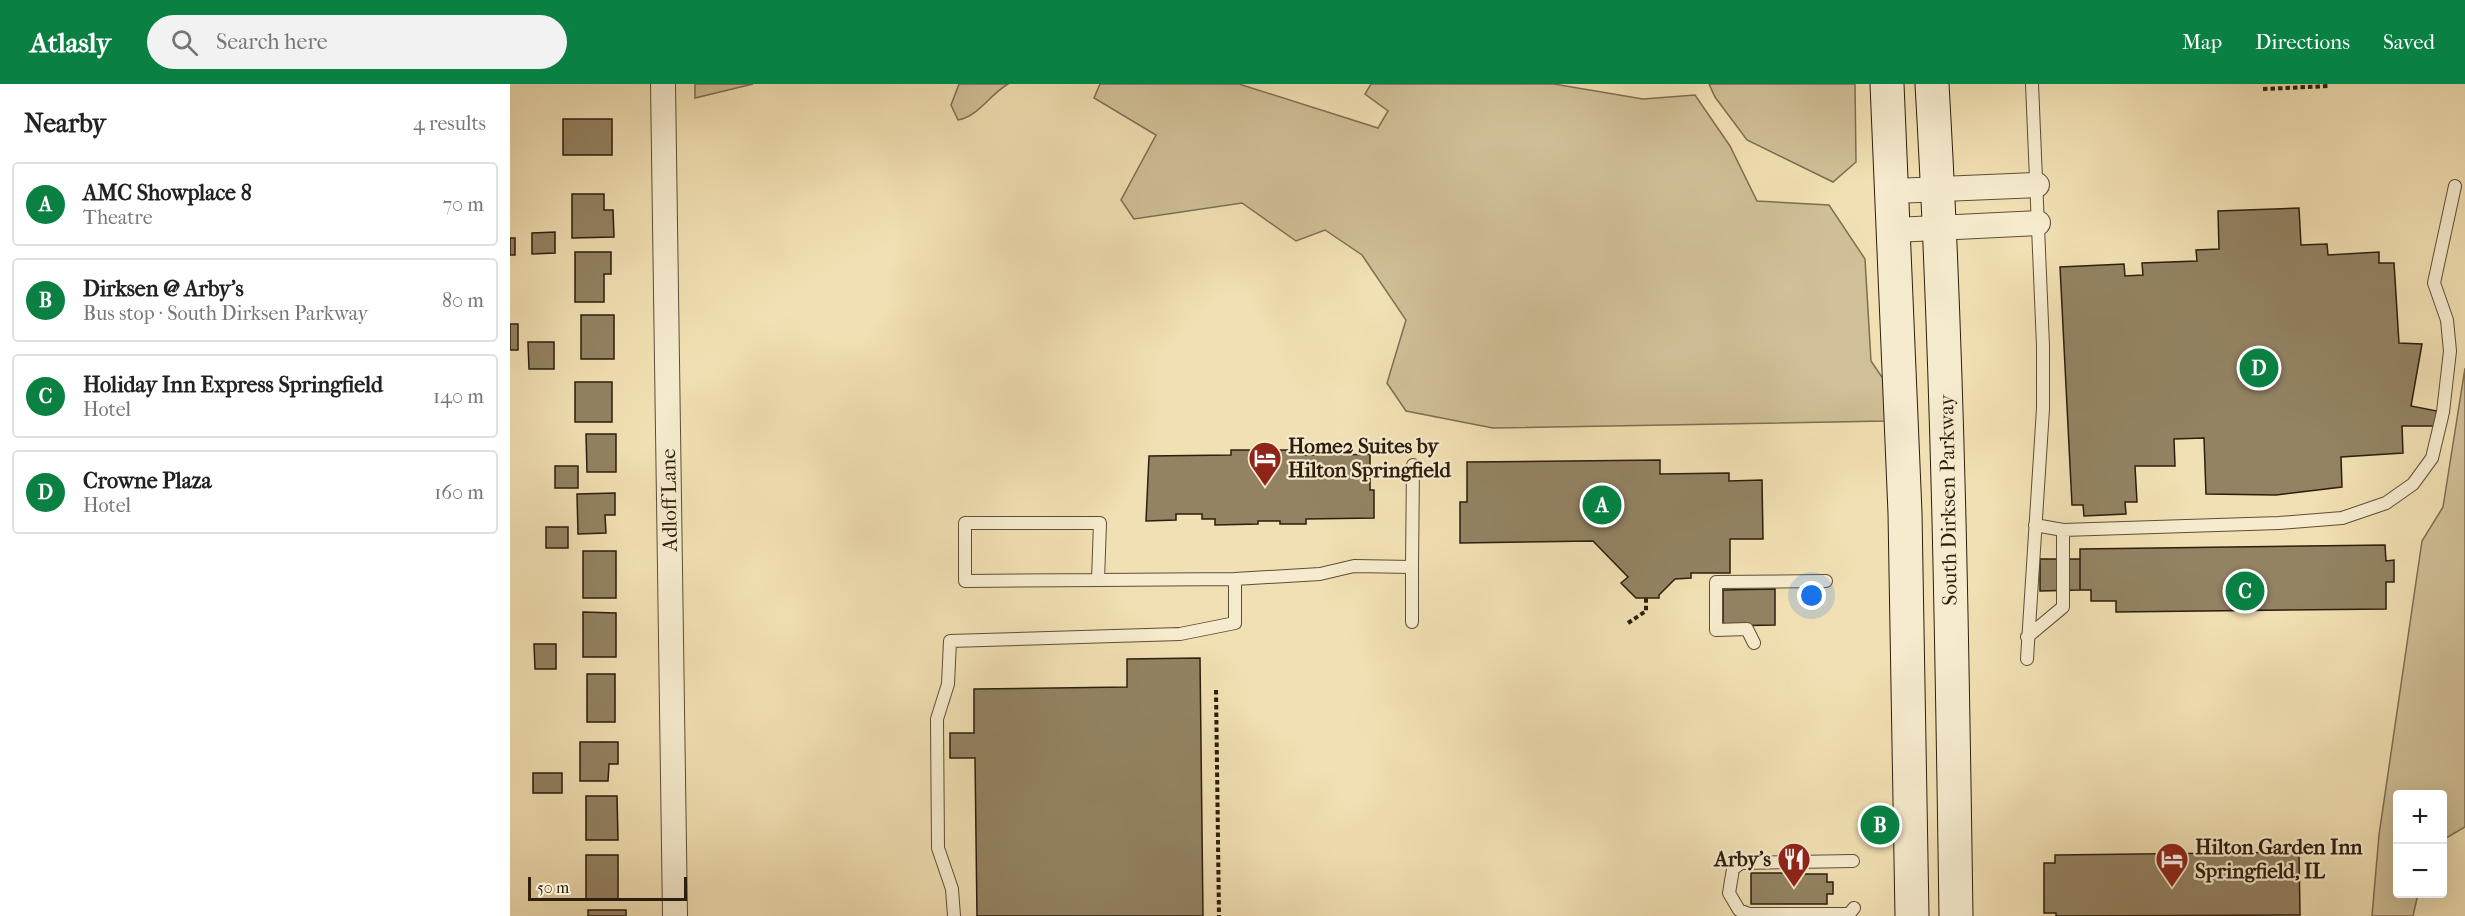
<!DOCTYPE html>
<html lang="en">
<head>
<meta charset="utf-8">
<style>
	body { margin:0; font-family:"IM FELL French Canon",serif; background:#f2f2f2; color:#222 }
	.controls { position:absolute; right:18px; bottom:18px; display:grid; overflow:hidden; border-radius:6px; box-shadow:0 6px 24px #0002 }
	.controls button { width:54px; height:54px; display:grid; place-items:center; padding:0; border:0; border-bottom:2px solid #e0e0e0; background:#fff; color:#222; font:30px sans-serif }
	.scale { position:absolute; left:18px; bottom:15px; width:159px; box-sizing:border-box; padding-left:6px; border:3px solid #2d1e0d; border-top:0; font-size:16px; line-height:21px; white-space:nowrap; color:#2d1e0d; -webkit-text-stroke:4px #f6ebce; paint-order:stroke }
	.you { position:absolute; left:1302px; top:512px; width:21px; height:21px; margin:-15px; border:4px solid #fff; border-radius:50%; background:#1a73e8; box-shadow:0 0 0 9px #1a73e833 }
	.badge { display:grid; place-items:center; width:39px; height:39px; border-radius:50%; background:#0b8043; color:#fff; font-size:20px; font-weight:700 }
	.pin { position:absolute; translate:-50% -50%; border:3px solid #fff; box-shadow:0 2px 6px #0006 }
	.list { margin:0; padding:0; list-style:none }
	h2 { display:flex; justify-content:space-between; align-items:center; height:78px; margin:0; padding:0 24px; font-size:26px }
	h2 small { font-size:20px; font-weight:400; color:#767676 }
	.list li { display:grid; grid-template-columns:39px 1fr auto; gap:18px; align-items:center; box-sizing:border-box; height:84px; margin:0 12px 12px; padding:0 12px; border:2px solid #e0e0e0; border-radius:6px }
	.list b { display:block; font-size:22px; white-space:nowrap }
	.list p { margin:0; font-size:20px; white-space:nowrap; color:#767676 }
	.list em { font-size:20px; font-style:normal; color:#767676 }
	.icon { flex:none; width:33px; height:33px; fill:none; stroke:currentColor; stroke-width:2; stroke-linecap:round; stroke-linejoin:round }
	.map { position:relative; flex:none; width:1955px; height:832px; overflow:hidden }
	header { display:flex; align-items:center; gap:36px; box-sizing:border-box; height:84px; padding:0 30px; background:#0b8043; color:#fff }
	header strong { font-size:28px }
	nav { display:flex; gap:33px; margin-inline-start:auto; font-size:21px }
	.search { width:420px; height:54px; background:#f2f2f2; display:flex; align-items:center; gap:15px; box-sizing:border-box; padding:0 21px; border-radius:33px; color:#767676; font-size:22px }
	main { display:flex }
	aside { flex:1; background:#fff }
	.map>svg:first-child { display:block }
</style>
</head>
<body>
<header>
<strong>Atlasly</strong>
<div class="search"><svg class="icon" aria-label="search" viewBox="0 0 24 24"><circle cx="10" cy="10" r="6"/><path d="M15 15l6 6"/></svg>Search here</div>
<nav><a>Map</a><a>Directions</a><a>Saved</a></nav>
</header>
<main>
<aside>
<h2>Nearby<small>4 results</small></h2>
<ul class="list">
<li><span class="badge">A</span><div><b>AMC Showplace 8</b><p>Theatre</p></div><em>70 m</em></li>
<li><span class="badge">B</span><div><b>Dirksen @ Arby's</b><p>Bus stop · South Dirksen Parkway</p></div><em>80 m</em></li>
<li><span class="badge">C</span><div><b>Holiday Inn Express Springfield</b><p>Hotel</p></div><em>140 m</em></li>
<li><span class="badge">D</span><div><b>Crowne Plaza</b><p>Hotel</p></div><em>160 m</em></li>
</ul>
</aside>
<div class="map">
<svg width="1955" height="832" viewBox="0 0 1955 832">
	<rect width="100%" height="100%" fill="#f1e0b3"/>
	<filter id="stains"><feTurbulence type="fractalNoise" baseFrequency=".00333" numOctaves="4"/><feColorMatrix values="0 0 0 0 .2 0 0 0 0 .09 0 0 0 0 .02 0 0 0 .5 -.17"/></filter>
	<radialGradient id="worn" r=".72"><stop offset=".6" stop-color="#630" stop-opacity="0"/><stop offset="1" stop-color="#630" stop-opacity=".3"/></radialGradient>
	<!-- green -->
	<path fill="#d0bf97" stroke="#7e6e52" stroke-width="1.5" d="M 185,0 L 243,0 L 185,14 Z
		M 449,0 L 498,0 C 479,11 469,32 448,36 L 441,21 Z
		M 590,0 L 729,0 L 868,44 L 878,27 L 855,10 L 861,0 L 1044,0 L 1133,15 L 1185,11 L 1220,62 L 1247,117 L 1319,121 L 1355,175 L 1361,277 L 1376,299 L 1377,337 L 983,344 L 896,327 L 877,299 L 896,236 L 852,171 L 815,146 L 786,157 L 732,119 L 624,135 L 611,116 L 646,51 L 584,14 Z
		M 1199,0 L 1345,0 L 1346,78 L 1323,98 L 1237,56 L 1205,13 Z
		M 1955,284 L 1955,743 L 1933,756 L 1932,710 L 1888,710 L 1888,810 L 1908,810 L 1903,832 L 1862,832 L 1869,751 L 1912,457 L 1933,423 Z"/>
	<!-- building -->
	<path fill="#938363" stroke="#2d1e0d" stroke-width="1.5" d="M 53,35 L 102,35 L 102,71 L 53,71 Z
		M 62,110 L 94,110 L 94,126 L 103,126 L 104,153 L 62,154 Z
		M 1789,124 L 1791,161 L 1817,160 L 1818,171 L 1869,168 L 1869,179 L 1884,179 L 1889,259 L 1912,260 L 1901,322 L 1927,327 L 1924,342 L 1892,342 L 1893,369 L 1831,373 L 1832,403 L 1766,411 L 1696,410 L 1694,354 L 1664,355 L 1665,382 L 1625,382 L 1627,418 L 1615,418 L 1616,430 L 1574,432 L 1573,421 L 1562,421 L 1550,183 L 1614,180 L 1615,192 L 1633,191 L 1632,179 L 1687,177 L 1686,166 L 1709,165 L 1708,127 Z
		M 45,148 L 45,169 L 22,170 L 22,149 Z
		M 0,154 L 5,154 L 5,171 L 0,171 Z
		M 65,168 L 101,168 L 101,190 L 94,190 L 94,218 L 65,218 Z
		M 71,231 L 104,231 L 104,275 L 71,275 Z
		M 0,240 L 8,240 L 8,266 L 0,266 Z
		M 18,258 L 44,258 L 44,285 L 19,285 Z
		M 65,298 L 102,298 L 102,338 L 65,338 Z
		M 76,350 L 106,350 L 106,388 L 77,388 Z
		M 807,365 L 834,365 L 834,371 L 860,370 L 860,406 L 864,406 L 864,434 L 796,435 L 796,440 L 770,440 L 770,437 L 748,437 L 748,440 L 705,441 L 705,435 L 692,435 L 692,430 L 666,430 L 666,436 L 636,437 L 639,372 L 721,371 L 721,366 L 783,366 L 783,371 L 807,371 Z
		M 1150,376 L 1150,390 L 1219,389 L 1219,397 L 1252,396 L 1253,455 L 1220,455 L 1220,489 L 1181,489 L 1181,494 L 1165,495 L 1149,511 L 1149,514 L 1126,514 L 1111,499 L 1118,493 L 1083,457 L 950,459 L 950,418 L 957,418 L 957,378 Z
		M 45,382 L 68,382 L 68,404 L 45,404 Z
		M 105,409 L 105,431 L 95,431 L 96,449 L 68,450 L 67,410 Z
		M 36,443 L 58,443 L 58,464 L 36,464 Z
		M 1875,461 L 1876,477 L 1884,476 L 1884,498 L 1876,498 L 1876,525 L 1606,528 L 1606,517 L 1581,517 L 1581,506 L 1570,506 L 1570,465 Z
		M 73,467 L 106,467 L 106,514 L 73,514 Z
		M 1530,475 L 1570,475 L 1570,506 L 1530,507 Z
		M 1265,505 L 1265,541 L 1213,542 L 1213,506 Z
		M 73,528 L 106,529 L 106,573 L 73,573 Z
		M 24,560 L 46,560 L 46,585 L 25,585 Z
		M 690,574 L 693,832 L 467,832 L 465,674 L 440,674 L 440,649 L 464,649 L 464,605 L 617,603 L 617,575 Z
		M 77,590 L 105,590 L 105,638 L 77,638 Z
		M 70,658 L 108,658 L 108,680 L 99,680 L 98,697 L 70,697 Z
		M 23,689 L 52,689 L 52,709 L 23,709 Z
		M 76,712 L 107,712 L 108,756 L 76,756 Z
		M 1789,768 L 1790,831 L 1546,832 L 1546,829 L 1534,829 L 1534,779 L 1545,779 L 1545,771 Z
		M 76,771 L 108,771 L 108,815 L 76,815 Z
		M 1283,784 L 1293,784 L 1293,790 L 1317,790 L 1317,798 L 1323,798 L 1323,810 L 1317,810 L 1317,820 L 1241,820 L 1241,789 L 1283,789 Z
		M 78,826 L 116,826 L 116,832 L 78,832 Z"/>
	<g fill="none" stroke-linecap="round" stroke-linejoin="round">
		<defs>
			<path id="lane" d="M 1553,446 L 1769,439 L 1832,434 L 1876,419 L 1903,400 L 1922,374 L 1933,328 L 1940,267 L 1937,236 L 1924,199 L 1945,102
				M 902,483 L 902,538
				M 588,496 L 455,497 L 455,439 L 590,439 L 588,496 L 725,495
				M 1517,553 L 1553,523 L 1553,446 L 1525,441
				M 1244,559 L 1237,545 L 1206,546 L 1206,498 L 1316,497
				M 1517,575 L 1533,325 L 1533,262 L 1522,0
				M 1343,777 L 1231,779 L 1223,785 L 1219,809 L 1229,826 L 1239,830 L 1339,830 L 1344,824
				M 444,832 L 442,805 L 428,764 L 427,635 L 438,600 L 440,557 L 670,550 L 725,539 L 725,495 L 810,490 L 844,482 L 902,483 L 903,381"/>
			<path id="street" d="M 153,0 L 165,832
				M 1384,107 L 1527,101
				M 1385,146 L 1528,139"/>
			<path id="secondary" d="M 1377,0 L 1395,429 L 1402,832
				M 1422,0 C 1438,277 1442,555 1446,832"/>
		</defs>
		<!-- lane casing -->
		<use href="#lane" stroke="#5e4e36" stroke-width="14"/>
		<!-- street casing -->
		<use href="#street" stroke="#5e4e36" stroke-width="26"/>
		<!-- secondary casing -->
		<use href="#secondary" stroke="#2d1e0d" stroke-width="35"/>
		<!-- path -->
		<path stroke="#2d1e0d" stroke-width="4" stroke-dasharray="4.5 3" stroke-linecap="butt" d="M 1753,5 L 1820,2
			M 1118,539 L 1136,527 L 1136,514
			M 706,606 L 709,832"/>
		<!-- lane -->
		<use href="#lane" stroke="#f6ebce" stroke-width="12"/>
		<!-- street -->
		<use href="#street" stroke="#f6ebce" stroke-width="24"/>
		<!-- secondary -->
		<use href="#secondary" stroke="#f6ebce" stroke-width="33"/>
	</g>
	<!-- icons -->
	<defs>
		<symbol id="hotel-pin" viewBox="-11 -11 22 30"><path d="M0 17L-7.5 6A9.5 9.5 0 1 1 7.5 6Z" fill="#8f2418" stroke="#f6ebce"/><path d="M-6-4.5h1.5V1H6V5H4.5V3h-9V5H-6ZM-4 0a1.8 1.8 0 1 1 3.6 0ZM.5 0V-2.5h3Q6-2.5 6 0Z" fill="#fff"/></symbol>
		<symbol id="restaurant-pin" viewBox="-11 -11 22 30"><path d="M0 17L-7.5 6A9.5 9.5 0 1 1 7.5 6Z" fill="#8f2418" stroke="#f6ebce"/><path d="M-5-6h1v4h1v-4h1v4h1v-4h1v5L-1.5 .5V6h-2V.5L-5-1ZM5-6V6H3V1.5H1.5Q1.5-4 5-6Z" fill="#fff"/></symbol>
	</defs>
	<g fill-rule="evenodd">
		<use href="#hotel-pin" x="736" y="355" width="38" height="52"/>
		<use href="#restaurant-pin" x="1265" y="756" width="38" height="52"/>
		<use href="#hotel-pin" x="1643" y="756" width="38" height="52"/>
	</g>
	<g text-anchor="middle" stroke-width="4.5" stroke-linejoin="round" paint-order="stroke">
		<!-- poi labels -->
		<g font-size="21" font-weight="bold" fill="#2d1e0d" stroke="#f6ebce" text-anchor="start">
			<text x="778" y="369">Home2 Suites by<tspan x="778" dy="24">Hilton Springfield</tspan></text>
			<text x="1685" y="770">Hilton Garden Inn<tspan x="1685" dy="24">Springfield, IL</tspan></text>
			<text x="1261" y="782" text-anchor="end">Arby's</text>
		</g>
		<!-- street labels -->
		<g font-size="21" fill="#2d1e0d" stroke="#f6ebce">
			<text transform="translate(159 416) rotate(-91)" y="7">Adloff Lane</text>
			<text transform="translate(1438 416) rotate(-91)" y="7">South Dirksen Parkway</text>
		</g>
	</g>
	<rect width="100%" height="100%" filter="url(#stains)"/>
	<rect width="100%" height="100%" fill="url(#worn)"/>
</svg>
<div class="controls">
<button>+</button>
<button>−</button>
</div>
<div class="scale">50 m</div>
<div class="you"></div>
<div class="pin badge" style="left:1092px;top:421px">A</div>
<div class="pin badge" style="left:1370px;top:741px">B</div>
<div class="pin badge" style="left:1735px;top:507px">C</div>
<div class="pin badge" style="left:1749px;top:284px">D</div>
</div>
</main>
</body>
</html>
